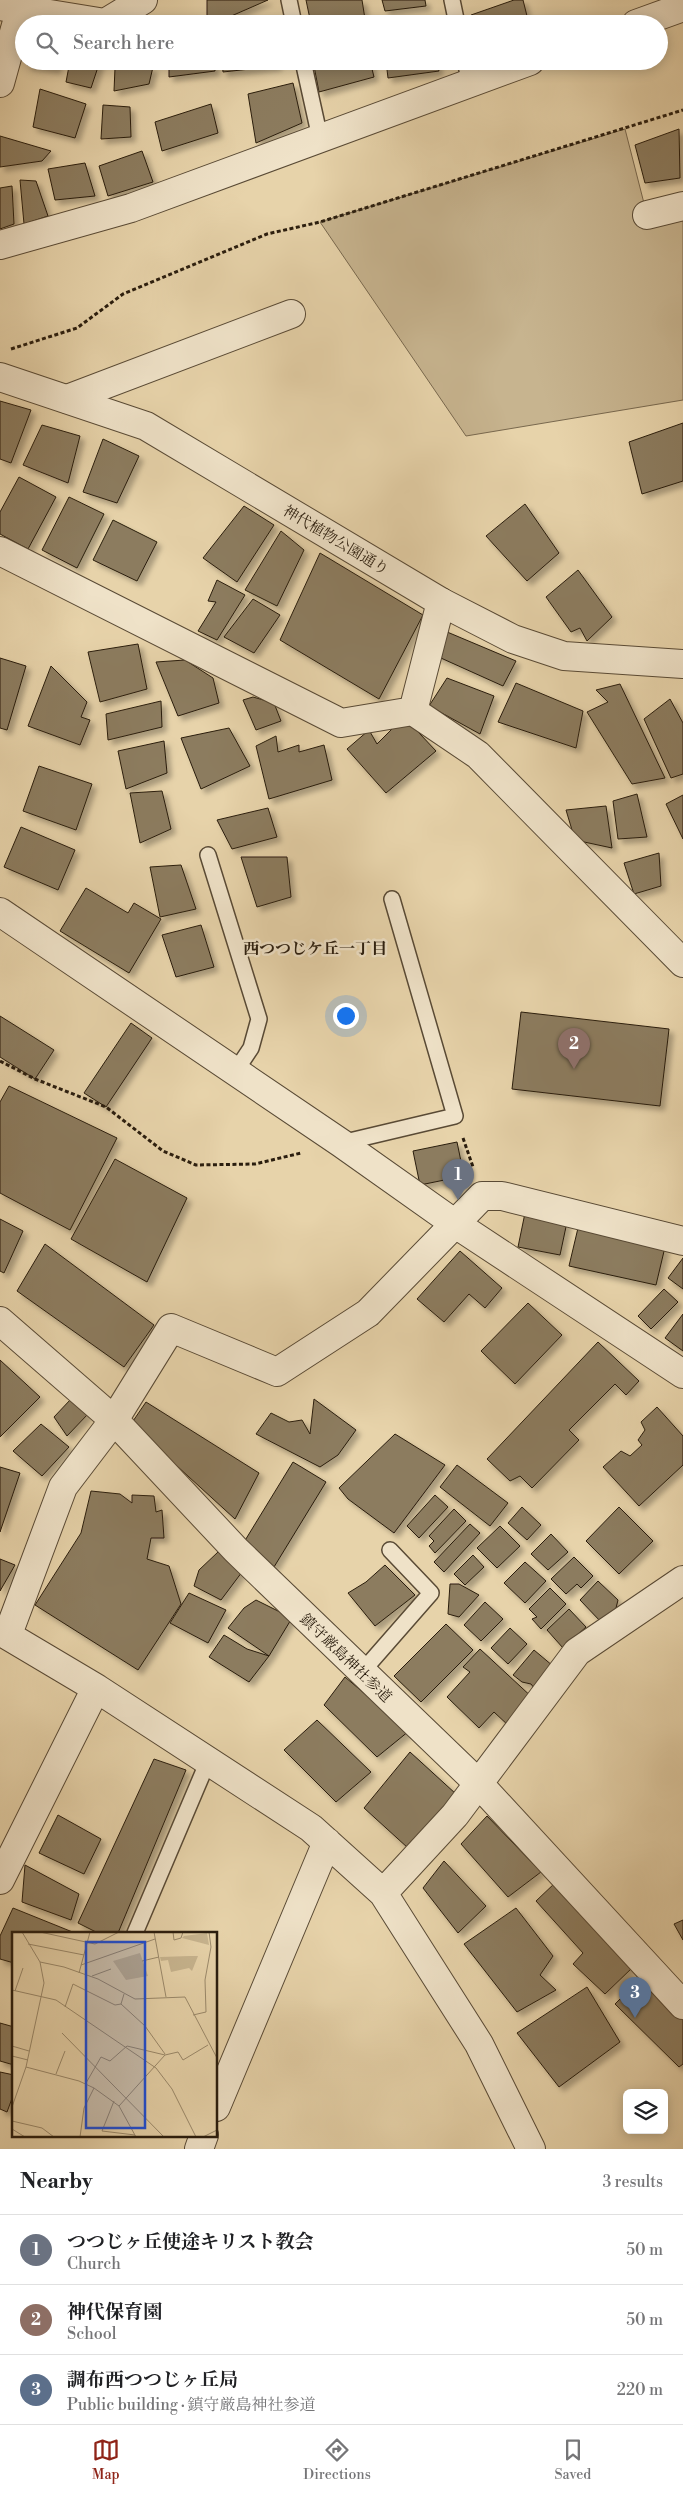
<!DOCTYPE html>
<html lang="en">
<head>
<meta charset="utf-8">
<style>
	body { margin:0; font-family:"Libre Bodoni","Noto Serif JP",serif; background:#f6f6f6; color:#202124 }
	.controls { position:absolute; right:15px; bottom:15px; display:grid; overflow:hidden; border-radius:8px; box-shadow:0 2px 12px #0003 }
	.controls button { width:45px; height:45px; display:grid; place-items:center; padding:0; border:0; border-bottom:1px solid #e0e0e0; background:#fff; color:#202124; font:25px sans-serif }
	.you { position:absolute; left:345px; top:1015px; width:18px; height:18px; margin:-12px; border:4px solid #fff; border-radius:50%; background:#1a73e8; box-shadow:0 0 0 8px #1a73e833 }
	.badge { display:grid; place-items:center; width:32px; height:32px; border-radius:50%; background:#8f2418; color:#fff; font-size:16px; font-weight:700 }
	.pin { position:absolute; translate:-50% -41px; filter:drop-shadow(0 1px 2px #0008) }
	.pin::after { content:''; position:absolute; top:26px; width:18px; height:15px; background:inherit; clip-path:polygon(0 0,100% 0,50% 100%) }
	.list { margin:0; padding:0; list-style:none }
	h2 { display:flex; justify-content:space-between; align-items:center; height:65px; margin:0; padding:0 20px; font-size:21px }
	h2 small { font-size:16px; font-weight:400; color:#757577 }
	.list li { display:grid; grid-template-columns:32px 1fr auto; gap:15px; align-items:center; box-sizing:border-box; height:70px; padding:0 20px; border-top:1px solid #e0e0e0 }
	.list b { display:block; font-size:19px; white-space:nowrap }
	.list p { margin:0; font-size:16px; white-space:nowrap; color:#757577 }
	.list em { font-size:16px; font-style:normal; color:#757577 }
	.icon { flex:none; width:28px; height:28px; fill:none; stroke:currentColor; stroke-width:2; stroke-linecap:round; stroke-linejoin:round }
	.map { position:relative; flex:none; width:683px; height:2149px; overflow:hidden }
	.search { position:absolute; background:#fff; box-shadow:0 2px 12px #0003; left:15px; right:15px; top:15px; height:55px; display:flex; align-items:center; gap:12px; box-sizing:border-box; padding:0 18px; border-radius:28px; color:#757577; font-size:19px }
	.sheet { height:275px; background:#fff }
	nav { display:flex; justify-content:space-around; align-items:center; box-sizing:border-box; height:70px; border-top:1px solid #e0e0e0; background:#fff; font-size:14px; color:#757577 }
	nav a { display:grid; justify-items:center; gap:2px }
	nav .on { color:#8f2418 }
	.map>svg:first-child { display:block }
</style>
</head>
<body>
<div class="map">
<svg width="683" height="2149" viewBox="0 0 683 2149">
	<defs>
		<filter id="shadow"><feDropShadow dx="4.5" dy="4.5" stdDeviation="2.5" flood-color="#0004"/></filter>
	</defs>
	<rect width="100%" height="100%" fill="#e7d3aa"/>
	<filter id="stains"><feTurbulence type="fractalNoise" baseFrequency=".004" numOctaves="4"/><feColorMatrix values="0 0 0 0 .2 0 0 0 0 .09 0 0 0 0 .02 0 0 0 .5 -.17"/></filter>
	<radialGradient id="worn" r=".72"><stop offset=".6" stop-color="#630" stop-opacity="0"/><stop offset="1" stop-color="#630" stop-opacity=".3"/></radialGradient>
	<!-- green -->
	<path fill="#c7b48f" stroke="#78684e" d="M 625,129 L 647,215 L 680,207 L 683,222 L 683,400 L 466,436 L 320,222 Z"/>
	<!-- building -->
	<path fill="#8c7c5f" stroke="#2a1d0e" filter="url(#shadow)" d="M 207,0 L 268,0 L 213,24 L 207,24 Z
		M 306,0 L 362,0 L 365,19 L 348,24 L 311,24 Z
		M 382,0 L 425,0 L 426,6 L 385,11 Z
		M 514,0 L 523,0 L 529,24 L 473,24 L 471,15 Z
		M 272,17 L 273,24 L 240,24 Z
		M 27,61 L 58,61 L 56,69 L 27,65 Z
		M 70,61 L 100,61 L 91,88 L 66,82 Z
		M 169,61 L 214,61 L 215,71 L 169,77 Z
		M 222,61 L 277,61 L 277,66 L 223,72 Z
		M 313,61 L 370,61 L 374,77 L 319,92 Z
		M 386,61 L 436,61 L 439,71 L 388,78 Z
		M 153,67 L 149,84 L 114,91 L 115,68 Z
		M 293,83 L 302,123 L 256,143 L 248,94 Z
		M 40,89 L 86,104 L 75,138 L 33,127 Z
		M 211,104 L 218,133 L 162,151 L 155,122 Z
		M 103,105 L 130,107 L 131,137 L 101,139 Z
		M 679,129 L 680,178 L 645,183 L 635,145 Z
		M 0,136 L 51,151 L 42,161 L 0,167 Z
		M 142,151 L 153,182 L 108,196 L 99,166 Z
		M 85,163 L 95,196 L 55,200 L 48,169 Z
		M 20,180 L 36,181 L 48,216 L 24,224 Z
		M 12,186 L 14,224 L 0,229 L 0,188 Z
		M 0,401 L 31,410 L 11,463 L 0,459 Z
		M 683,423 L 683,481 L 642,494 L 629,442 Z
		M 42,425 L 80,436 L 68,483 L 23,465 Z
		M 103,439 L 139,456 L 117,503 L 83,492 Z
		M 19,477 L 56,497 L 28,549 L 0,534 L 0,512 Z
		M 69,497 L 104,514 L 77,568 L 42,550 Z
		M 525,504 L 559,553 L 527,581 L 486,536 Z
		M 244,506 L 274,525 L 237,582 L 203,558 Z
		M 113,520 L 157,542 L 137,581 L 93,560 Z
		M 281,531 L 304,550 L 277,606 L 245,590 Z
		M 320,553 L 423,615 L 379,699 L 280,640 Z
		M 578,570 L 612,617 L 587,641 L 580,628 L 571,632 L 546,597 Z
		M 217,580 L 245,595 L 217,640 L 198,631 L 216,602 L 208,601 Z
		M 253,599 L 280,615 L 254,653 L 224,637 Z
		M 440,629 L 516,661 L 503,686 L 432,654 Z
		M 138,644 L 147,689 L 100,702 L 88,652 Z
		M 0,658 L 26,666 L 7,730 L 0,728 Z
		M 185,660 L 213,678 L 219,703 L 178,716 L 156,662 Z
		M 51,666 L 87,702 L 81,717 L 90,720 L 80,745 L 28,726 Z
		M 447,678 L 494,696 L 480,734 L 429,706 Z
		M 516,683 L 583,711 L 576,748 L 498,722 Z
		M 620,684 L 665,778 L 632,784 L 587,712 L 608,702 L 596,690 Z
		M 253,697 L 274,703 L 281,721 L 256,730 L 243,700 Z
		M 670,699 L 683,723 L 683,774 L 671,778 L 644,719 Z
		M 161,701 L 162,727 L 108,740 L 106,714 Z
		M 404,717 L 436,751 L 386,793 L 347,749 L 369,730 L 377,744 Z
		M 229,728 L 250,766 L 201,789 L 181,738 Z
		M 276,736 L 278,752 L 299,745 L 299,752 L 324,745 L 332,780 L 269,799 L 256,746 Z
		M 164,741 L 167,773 L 126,789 L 118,751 Z
		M 39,766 L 92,784 L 76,830 L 23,811 Z
		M 162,791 L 171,829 L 140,843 L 130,793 Z
		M 637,794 L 647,837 L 618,839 L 613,801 Z
		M 683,795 L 683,839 L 666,804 Z
		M 606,806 L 612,848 L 575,840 L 566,810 Z
		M 268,808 L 277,837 L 232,849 L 217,820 Z
		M 21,827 L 75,850 L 58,890 L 4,867 Z
		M 659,853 L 661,886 L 634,894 L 624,863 Z
		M 241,857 L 287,857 L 291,897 L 257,907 Z
		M 181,865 L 196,909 L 160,917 L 150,867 Z
		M 86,888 L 128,913 L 134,903 L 161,919 L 129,973 L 60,931 Z
		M 201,925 L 214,967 L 176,977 L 162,935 Z
		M 521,1012 L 669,1029 L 660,1106 L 512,1089 Z
		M 0,1016 L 54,1050 L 35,1079 L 0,1057 Z
		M 131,1023 L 152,1038 L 106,1107 L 84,1093 Z
		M 9,1086 L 117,1138 L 70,1230 L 0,1193 L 0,1102 Z
		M 457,1142 L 464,1176 L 420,1185 L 413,1151 Z
		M 115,1159 L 187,1198 L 147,1282 L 71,1239 Z
		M 525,1213 L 567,1222 L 560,1255 L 518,1247 Z
		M 0,1219 L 23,1231 L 4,1273 L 0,1271 Z
		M 578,1228 L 665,1247 L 656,1285 L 569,1266 Z
		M 45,1244 L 154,1325 L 124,1367 L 17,1291 Z
		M 460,1251 L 502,1288 L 485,1308 L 469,1294 L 444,1322 L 417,1299 Z
		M 683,1258 L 683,1289 L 668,1278 Z
		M 664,1289 L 678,1302 L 651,1329 L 638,1316 Z
		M 528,1303 L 562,1335 L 515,1384 L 481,1351 Z
		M 683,1314 L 683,1351 L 665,1338 Z
		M 598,1342 L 639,1381 L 626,1395 L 615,1384 L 569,1430 L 579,1440 L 532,1488 L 520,1476 L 510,1481 L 487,1459 Z
		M 0,1360 L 40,1397 L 0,1437 Z
		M 71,1399 L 88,1414 L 67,1436 L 54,1417 Z
		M 314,1399 L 356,1430 L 338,1455 L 320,1467 L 256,1434 L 271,1413 L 289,1422 L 302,1420 L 310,1434 Z
		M 146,1402 L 259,1473 L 235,1519 L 131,1424 Z
		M 657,1407 L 683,1436 L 683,1465 L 639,1506 L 603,1467 L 621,1451 L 630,1456 L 642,1445 L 638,1440 L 645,1430 L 641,1422 Z
		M 41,1424 L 69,1447 L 42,1476 L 13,1451 Z
		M 395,1434 L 445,1465 L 394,1533 L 348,1499 L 339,1488 Z
		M 293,1462 L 326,1482 L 274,1567 L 241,1547 Z
		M 457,1465 L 508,1503 L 490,1526 L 440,1487 Z
		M 0,1467 L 20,1473 L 0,1532 Z
		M 91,1491 L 120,1494 L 132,1503 L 132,1495 L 154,1496 L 156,1512 L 162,1510 L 164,1538 L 151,1538 L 147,1559 L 169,1566 L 181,1604 L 138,1670 L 35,1605 L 81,1533 Z
		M 435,1495 L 448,1507 L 419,1538 L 407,1526 Z
		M 522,1507 L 541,1525 L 527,1540 L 508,1523 Z
		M 619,1507 L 653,1541 L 619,1574 L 586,1541 Z
		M 454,1509 L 466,1521 L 435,1553 L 429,1546 L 434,1541 L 429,1536 Z
		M 470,1524 L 480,1533 L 444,1572 L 434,1562 Z
		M 500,1526 L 520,1546 L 497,1568 L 477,1548 Z
		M 551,1534 L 568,1552 L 548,1570 L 531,1554 Z
		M 218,1552 L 245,1568 L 221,1600 L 194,1586 L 199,1570 Z
		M 473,1555 L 484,1567 L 465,1585 L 454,1574 Z
		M 574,1557 L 593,1576 L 581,1588 L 577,1584 L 566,1594 L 551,1579 Z
		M 0,1559 L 15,1565 L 0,1591 Z
		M 525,1562 L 546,1581 L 525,1603 L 504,1583 Z
		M 385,1565 L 415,1595 L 375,1626 L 348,1593 L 366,1582 Z
		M 598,1581 L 618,1600 L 616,1608 L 602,1623 L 580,1600 Z
		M 450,1584 L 459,1584 L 479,1595 L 459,1617 L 448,1614 Z
		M 550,1588 L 566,1604 L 541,1629 L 532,1619 L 537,1617 L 529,1609 Z
		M 189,1593 L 226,1610 L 208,1643 L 170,1623 Z
		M 256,1600 L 292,1618 L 269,1656 L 228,1628 L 244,1608 Z
		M 485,1602 L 503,1619 L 481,1641 L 464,1625 Z
		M 569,1609 L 586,1627 L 563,1648 L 547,1630 Z
		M 446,1624 L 473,1650 L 421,1702 L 394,1676 Z
		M 510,1628 L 527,1644 L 508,1664 L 491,1648 Z
		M 224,1635 L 247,1649 L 269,1656 L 249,1682 L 209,1657 Z
		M 480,1649 L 535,1700 L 510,1727 L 494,1712 L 479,1728 L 447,1697 L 470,1672 L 463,1667 Z
		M 534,1650 L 553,1666 L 534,1688 L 531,1684 L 522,1682 L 513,1675 Z
		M 345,1677 L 409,1731 L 377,1757 L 324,1705 Z
		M 317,1720 L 371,1772 L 336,1802 L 284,1750 Z
		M 410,1752 L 456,1794 L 408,1848 L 364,1808 Z
		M 154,1759 L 186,1770 L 118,1933 L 98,1933 L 78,1923 Z
		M 58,1815 L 101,1839 L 84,1874 L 39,1853 Z
		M 487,1816 L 541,1872 L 508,1897 L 461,1844 Z
		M 444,1861 L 486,1906 L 458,1933 L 423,1888 Z
		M 25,1865 L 79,1894 L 71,1920 L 22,1902 Z
		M 556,1882 L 633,1967 L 605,1994 L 573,1964 L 583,1953 L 536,1901 Z
		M 13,1908 L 75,1933 L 14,1933 L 14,1963 L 0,1959 L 0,1936 Z
		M 516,1908 L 553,1956 L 540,1975 L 556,1990 L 517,2012 L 464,1944 Z
		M 683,1920 L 683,1940 L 674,1924 Z
		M 641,1978 L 683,2019 L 683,2064 L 679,2067 L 615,2004 Z
		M 587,1987 L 620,2042 L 559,2087 L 517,2033 Z
		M 0,2023 L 14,2027 L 14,2065 L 0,2061 Z
		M 0,2072 L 14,2075 L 14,2093 L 7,2112 L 0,2109 Z"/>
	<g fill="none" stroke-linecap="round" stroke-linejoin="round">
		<defs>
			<path id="service" d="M 289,0 L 294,24
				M 452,0 L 457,24
				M 303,61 L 320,138
				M 465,61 L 470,83
				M 208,855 L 259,1019 L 251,1048 L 235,1072
				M 341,1143 L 455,1116 L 392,899
				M 361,1673 L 431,1593 L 390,1550
				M 135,1933 L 208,1761"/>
			<path id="minor" d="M 0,6 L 105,23 L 143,0
				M 636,24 L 683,7
				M 0,83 L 23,0
				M 647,215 L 683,206
				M 0,245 L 131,208 L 530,61
				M 67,399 L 291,314
				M 0,551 L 341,723 L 413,711 L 441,602
				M 413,711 L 478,755 L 683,963
				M 0,912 L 341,1143 L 454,1223 L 683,1374
				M 0,1321 L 114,1420 L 236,1550 L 479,1784 L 683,2005
				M 0,1631 L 96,1688 L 311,1828 L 383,1893 L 479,2044 L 531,2149
				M 8,1634 L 63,1487 L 114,1420 L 171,1328 L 277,1372 L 368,1313 L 482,1196 L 502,1196 L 683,1241
				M 0,1880 L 96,1688
				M 383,1893 L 455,1815 L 577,1652 L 683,1580
				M 216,2107 L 327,1842
				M 199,2149 L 204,2135"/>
			<path id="tertiary" d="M 0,377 L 146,426 L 441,602 L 513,639 L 564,656 L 683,664"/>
		</defs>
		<!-- service casing -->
		<use href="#service" stroke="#594a35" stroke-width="18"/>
		<!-- minor casing -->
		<use href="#minor" stroke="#594a35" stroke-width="30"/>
		<!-- tertiary casing -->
		<use href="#tertiary" stroke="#594a35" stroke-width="30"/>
		<!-- path -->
		<path stroke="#2a1d0e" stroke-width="3" stroke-dasharray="4 2.5" stroke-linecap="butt" d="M 11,349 L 77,328 L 123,294 L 267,234 L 320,222 L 683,110
			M 0,1061 L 35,1079 L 106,1107 L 163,1151 L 196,1165 L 255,1164 L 301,1153
			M 463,1138 L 473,1167"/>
		<!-- service -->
		<use href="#service" stroke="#efe2c8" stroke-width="15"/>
		<!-- minor -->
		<use href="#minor" stroke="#efe2c8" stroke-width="28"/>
		<!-- tertiary -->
		<use href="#tertiary" stroke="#efe2c8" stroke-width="28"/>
	</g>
	<g text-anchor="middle" stroke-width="5" stroke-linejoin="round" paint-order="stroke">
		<!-- street labels -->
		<g font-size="15" fill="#2a1d0e" stroke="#efe2c8">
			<text transform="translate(336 540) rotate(31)" y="5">神代植物公園通り</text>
			<text transform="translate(346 1658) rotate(44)" y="5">鎮守厳島神社参道</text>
		</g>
		<!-- neighbourhood labels -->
		<g font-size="16" font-weight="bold" fill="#2a1d0e" stroke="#efe2c8">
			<text x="315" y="954">西つつじケ丘一丁目</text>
		</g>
	</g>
	<!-- overview -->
	<g transform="translate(12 1932)">
		<rect width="205" height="205" fill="#e7d3aa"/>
		<path d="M 195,1 L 197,13 L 170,6 L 172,4 ZM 128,21 L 136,44 L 114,48 L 101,29 ZM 178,24 L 186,24 L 180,39 L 177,36 L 159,40 L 156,28 L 149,29 L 148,25 Z" fill="#c7b48f"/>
		<path fill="none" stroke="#9b8a6c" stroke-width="1" d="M 28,0 L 83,12 L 107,0M 142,0 L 154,65M 161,0 L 162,8 L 169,6 L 171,0M 16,12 L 72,23M 130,29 L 147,25M 28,30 L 52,35 L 86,47 L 123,67 L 173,65 L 205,126M 69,33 L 143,7M 67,41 L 78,0M 80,44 L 99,37M 0,58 L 44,68 L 144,136 L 160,157 L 184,205M 3,59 L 11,36M 109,72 L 133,94 L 153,122M 53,75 L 61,52 L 103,73 L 109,72 L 112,62M 181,83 L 194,80 L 193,48 L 199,15 L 197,0M 50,101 L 152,205M 0,114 L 17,119M 0,124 L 16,128M 14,135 L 67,149 L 82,156 L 107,174 L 124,205M 44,142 L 53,119M 74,151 L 89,125 L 98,129 L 115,114 L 153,123 L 166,120 L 171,128 L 196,113M 102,169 L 90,199 L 123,203M 107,174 L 153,123M 0,175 L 14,135 L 32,51 L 28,30 L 10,0M 0,189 L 30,196 L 42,205M 0,197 L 13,205M 68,205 L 72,176 L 82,156M 191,205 L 205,198"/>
		<path fill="#1d4ed8" fill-opacity="0.15" stroke="#1d4ed8" stroke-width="2.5" d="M 74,10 L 133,10 L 133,196 L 74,196 Z"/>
		<rect width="205" height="205" fill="none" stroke="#2a1d0e" stroke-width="2.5"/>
	</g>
	<rect width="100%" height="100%" filter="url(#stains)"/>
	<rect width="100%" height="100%" fill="url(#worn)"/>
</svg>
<div class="controls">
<button><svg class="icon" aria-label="layers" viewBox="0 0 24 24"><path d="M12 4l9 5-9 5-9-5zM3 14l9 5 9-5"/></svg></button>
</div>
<div class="you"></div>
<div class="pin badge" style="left:458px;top:1200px;background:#6b7280">1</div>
<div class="pin badge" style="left:574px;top:1069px;background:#8d6e63">2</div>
<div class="pin badge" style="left:635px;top:2018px;background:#5c6f8a">3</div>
<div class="search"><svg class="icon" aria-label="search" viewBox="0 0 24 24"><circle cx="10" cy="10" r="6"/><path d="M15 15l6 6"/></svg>Search here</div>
</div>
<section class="sheet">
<h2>Nearby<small>3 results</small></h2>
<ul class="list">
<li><span class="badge" style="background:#6b7280">1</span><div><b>つつじヶ丘使途キリスト教会</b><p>Church</p></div><em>50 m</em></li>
<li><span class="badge" style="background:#8d6e63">2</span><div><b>神代保育園</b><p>School</p></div><em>50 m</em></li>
<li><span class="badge" style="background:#5c6f8a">3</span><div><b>調布西つつじヶ丘局</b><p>Public building · 鎮守厳島神社参道</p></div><em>220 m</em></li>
</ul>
</section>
<nav>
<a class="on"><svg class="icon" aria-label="map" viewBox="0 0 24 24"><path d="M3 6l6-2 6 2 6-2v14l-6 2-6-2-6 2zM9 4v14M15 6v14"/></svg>Map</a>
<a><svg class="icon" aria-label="directions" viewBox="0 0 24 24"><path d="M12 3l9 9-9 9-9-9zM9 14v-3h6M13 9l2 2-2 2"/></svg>Directions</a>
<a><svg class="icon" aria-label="saved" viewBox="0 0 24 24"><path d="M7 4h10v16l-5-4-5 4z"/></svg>Saved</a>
</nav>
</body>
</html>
